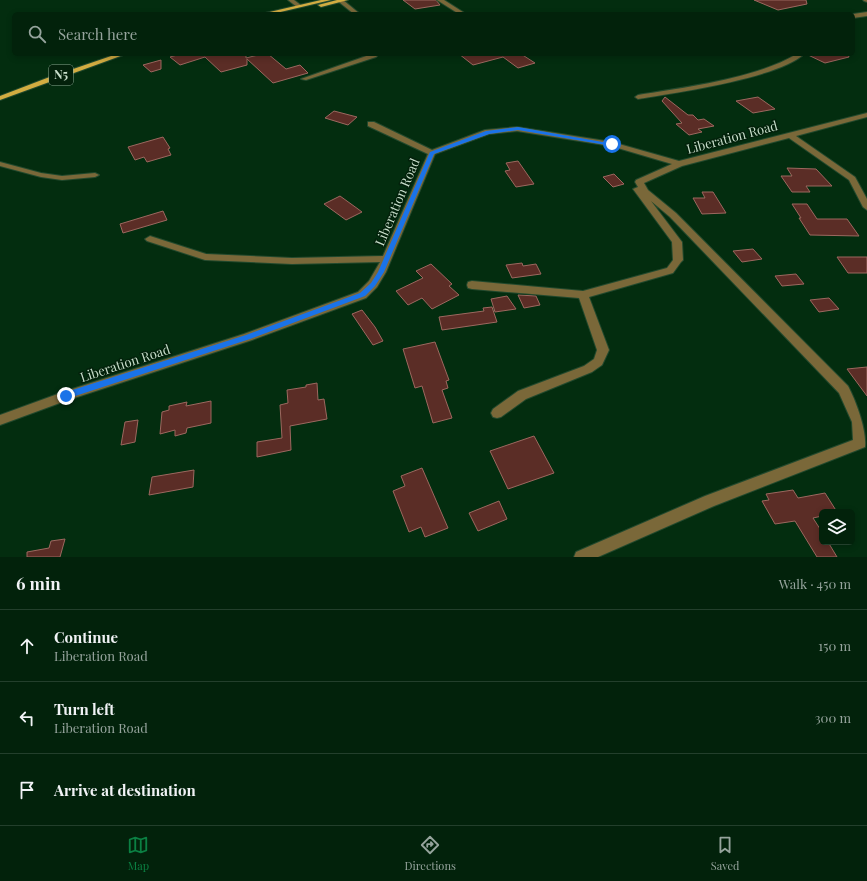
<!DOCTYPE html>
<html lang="en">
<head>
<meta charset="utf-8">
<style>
	body { margin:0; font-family:"Playfair Display",serif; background:#0c2a14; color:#f1f3f6 }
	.controls { position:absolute; right:12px; bottom:12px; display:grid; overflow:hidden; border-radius:6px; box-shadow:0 2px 6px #0003 }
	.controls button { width:36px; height:36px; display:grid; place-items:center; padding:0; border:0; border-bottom:1px solid #233f2c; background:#02220b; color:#f1f3f6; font:20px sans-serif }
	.stop { position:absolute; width:12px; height:12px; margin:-9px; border:3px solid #1a73e8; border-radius:50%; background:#fff }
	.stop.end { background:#1a73e8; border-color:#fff; box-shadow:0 1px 4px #0008 }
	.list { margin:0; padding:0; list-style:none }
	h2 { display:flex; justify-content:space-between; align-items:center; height:52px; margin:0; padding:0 16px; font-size:17px }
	h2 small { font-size:13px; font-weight:400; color:#96a49d }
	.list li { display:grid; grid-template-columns:26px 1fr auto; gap:12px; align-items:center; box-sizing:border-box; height:72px; padding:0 16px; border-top:1px solid #233f2c }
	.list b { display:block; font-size:15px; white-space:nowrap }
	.list p { margin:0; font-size:13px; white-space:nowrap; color:#96a49d }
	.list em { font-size:13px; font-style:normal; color:#96a49d }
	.icon { flex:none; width:22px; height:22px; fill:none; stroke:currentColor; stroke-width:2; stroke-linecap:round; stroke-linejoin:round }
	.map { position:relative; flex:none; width:867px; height:557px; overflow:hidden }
	.search { position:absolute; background:#02220b; box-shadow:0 2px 6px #0003; left:12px; right:12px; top:12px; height:44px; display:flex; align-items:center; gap:10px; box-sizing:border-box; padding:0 14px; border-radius:6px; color:#96a49d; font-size:15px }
	.sheet { height:268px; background:#02220b }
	nav { display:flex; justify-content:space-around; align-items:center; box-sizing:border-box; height:56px; border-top:1px solid #233f2c; background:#02220b; font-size:11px; color:#96a49d }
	nav a { display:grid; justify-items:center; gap:2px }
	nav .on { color:#0b8043 }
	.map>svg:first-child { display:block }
</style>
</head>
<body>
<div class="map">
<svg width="867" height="557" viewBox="0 0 867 557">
	<rect width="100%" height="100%" fill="#032d0f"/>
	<!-- building -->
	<path fill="#5b2d26" stroke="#9c685f" d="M 403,0 L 436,0 L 440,5 L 415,9 Z
		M 754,0 L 806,0 L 807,4 L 778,10 Z
		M 181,54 L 246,54 L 246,58 L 262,54 L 268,54 L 286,69 L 300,65 L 308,73 L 273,83 L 247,59 L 247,65 L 221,72 L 205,57 L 180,65 L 170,57 Z
		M 459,54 L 521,54 L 535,63 L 518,68 L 503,57 L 473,65 Z
		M 806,54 L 848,54 L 849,57 L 825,63 Z
		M 161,60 L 161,69 L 151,72 L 143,65 Z
		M 665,97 L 688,115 L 693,115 L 698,120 L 704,119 L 714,126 L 698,129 L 702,132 L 689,135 L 676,124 L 682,123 L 662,101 Z
		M 758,97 L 775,109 L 753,113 L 736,101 Z
		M 334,111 L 357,117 L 348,125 L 325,118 Z
		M 163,137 L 170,148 L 168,149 L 171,155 L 147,162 L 144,157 L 135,160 L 128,147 Z
		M 518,161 L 534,184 L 516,187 L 505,171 L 510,170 L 506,163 Z
		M 787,168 L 816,169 L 832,186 L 806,186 L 810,192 L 792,192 L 781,176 L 792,176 Z
		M 614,174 L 624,184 L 613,187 L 603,177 Z
		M 702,192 L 713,192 L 726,213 L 702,214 L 693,198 L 705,198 Z
		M 340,196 L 358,209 L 362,212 L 346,220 L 324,204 Z
		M 792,204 L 807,204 L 817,219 L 847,219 L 859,236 L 810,235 L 799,218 L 801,218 Z
		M 163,211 L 167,220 L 123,233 L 120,224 Z
		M 753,249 L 762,259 L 742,262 L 733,251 Z
		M 837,257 L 867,257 L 867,273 L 848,273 Z
		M 522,263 L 523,266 L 536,264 L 541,274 L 512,278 L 506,265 Z
		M 431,264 L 452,284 L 449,286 L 459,295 L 432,309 L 422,298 L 408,305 L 396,291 L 423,278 L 416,271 Z
		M 796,274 L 804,284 L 782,286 L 775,276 Z
		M 518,295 L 536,296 L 540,305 L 524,308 Z
		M 507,296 L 516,309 L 495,312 L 491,299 Z
		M 829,298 L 839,309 L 819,312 L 810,300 Z
		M 492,307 L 497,322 L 442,330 L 439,317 L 484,311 L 483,308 Z
		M 362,310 L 375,327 L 383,341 L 373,345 L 352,314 Z
		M 435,342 L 449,380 L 446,381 L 448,388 L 442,390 L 452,418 L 433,423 L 422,386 L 415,388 L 403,349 Z
		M 867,367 L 867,396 L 847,369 Z
		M 317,383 L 318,400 L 324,399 L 327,419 L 290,426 L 291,450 L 257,457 L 257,442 L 282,438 L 280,405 L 288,403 L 287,390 L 306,387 L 306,385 Z
		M 211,401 L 211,423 L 187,428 L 186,433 L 175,436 L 175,430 L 160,434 L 162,412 L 169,410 L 169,406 L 187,402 L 186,406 Z
		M 138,420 L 135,442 L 121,445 L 125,422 Z
		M 534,436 L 554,473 L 508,489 L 490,451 Z
		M 422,468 L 448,528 L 425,537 L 421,527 L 409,532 L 393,491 L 405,486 L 401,476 Z
		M 194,470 L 193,487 L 149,495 L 152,477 Z
		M 793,490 L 798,498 L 825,493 L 837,512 L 822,512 L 822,516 L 813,518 L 822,532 L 822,542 L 828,542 L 837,557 L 817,557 L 795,521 L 775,524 L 762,501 L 769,500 L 766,494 Z
		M 499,501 L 507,519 L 478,531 L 469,513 Z
		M 65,539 L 60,557 L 27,557 L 27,552 L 49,548 L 51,541 Z"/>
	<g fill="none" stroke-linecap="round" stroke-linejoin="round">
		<defs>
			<path id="minor" d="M 288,0 L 294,0 L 302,6 L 297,7 Z
				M 339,0 L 343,0 L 360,14 L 354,14 L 339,2 Z
				M 437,0 L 444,0 L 466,14 L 459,14 Z
				M 863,0 L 867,0 L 867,2 L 864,1 Z
				M 867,12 L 867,16 L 853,18 L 853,14 Z
				M 372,54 L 379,54 L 376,57 L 306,80 L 301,79 Z
				M 797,54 L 804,54 C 779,78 675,93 638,99 L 635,97 L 638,95 C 687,87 754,79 797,54 Z
				M 867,113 L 867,117 L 796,136 L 855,177 L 867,199 L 867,210 L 863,207 L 849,180 L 789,138 L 682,166 L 644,183 L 648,190 L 676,213 L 848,386 C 856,401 867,431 865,447 L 714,506 L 598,557 L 574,557 L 576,552 L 705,496 L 853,440 L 852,422 L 839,393 L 670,217 L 651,201 L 682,242 L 683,260 L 681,262 L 673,273 L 589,297 L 609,350 L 602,365 L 592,372 L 526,399 L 501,417 L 497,418 L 493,417 L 491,413 L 493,409 L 518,391 L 584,366 L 594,359 L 597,350 L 579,298 L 472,289 L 468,288 L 467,285 L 468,282 L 472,281 L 583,291 L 667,268 L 673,260 L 672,242 L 633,189 L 638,187 L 635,182 L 636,180 L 672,164 L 611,146 L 517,131 L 489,134 L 435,154 L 386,272 L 377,287 L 366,298 L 252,340 L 68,400 L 0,425 L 0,415 L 66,391 L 244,334 L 358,292 L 369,281 L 380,262 L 292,264 L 205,260 L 147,241 L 145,239 L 150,236 L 206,254 L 292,258 L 383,256 L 428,154 L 368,126 L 368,122 L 374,122 L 432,150 L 485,130 L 517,127 L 612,142 L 679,161 Z
				M 0,162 L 41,173 L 62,176 L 95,173 L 99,175 L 95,177 L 62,180 L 41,177 L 0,166 Z"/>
			<path id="major" d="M 321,0 L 331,0 L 272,14 L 261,14 Z
				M 337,0 L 348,0 L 321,7 L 318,5 Z
				M 117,54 L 126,54 L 0,100 L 0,96 L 47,78 Z"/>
		</defs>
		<!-- minor casing -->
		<use href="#minor" stroke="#22492d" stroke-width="2"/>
		<!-- major casing -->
		<use href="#major" stroke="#22492d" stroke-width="2"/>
		<!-- minor -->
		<use href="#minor" fill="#7a6839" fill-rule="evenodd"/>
		<!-- major -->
		<use href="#major" fill="#d2ac41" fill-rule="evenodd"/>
	</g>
	<!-- route -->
	<path fill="#1a73e8" d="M 518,127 L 614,144 L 612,146 L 518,130 L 489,134 L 434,154 L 384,272 L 375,286 L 365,296 L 250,339 L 66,399 L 63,398 L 63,393 L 246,335 L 360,293 L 371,283 L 378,272 L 430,152 L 486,131 Z"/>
	<g text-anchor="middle" stroke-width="3" stroke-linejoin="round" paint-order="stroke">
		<!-- shield labels -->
		<rect fill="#03210b" stroke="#8ca591" stroke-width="1" x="49" y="65" width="24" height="20" rx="3"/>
		<g font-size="12" font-weight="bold" fill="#c7ddca">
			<text x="61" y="79">N5</text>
		</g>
		<!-- street labels -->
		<g font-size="13" fill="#c7ddca" stroke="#03210b">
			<text transform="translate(732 137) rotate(-15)" y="5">Liberation Road</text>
			<text transform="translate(397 202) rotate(-67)" y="5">Liberation Road</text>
			<text transform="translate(125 363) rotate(-18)" y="5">Liberation Road</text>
		</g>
	</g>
</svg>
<div class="controls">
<button><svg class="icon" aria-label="layers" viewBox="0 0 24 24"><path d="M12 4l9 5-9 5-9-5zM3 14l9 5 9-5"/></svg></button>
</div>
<div class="stop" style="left:612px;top:144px"></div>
<div class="stop end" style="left:66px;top:396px"></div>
<div class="search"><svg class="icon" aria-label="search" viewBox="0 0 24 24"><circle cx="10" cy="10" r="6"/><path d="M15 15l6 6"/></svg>Search here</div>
</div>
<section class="sheet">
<h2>6 min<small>Walk · 450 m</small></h2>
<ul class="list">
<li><svg class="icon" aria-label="ahead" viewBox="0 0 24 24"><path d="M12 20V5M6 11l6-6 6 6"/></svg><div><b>Continue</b><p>Liberation Road</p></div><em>150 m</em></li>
<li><svg class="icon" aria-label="left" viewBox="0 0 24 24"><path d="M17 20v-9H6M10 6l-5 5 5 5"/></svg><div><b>Turn left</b><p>Liberation Road</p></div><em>300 m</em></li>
<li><svg class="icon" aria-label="arrive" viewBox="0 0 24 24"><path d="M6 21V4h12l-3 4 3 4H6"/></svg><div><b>Arrive at destination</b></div></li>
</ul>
</section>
<nav>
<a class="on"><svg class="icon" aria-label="map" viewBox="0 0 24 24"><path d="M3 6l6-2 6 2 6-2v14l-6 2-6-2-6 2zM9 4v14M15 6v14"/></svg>Map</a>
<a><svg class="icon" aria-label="directions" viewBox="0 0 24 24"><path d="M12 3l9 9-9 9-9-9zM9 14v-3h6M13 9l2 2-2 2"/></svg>Directions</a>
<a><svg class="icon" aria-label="saved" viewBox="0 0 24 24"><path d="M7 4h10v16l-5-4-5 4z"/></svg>Saved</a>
</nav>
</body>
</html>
